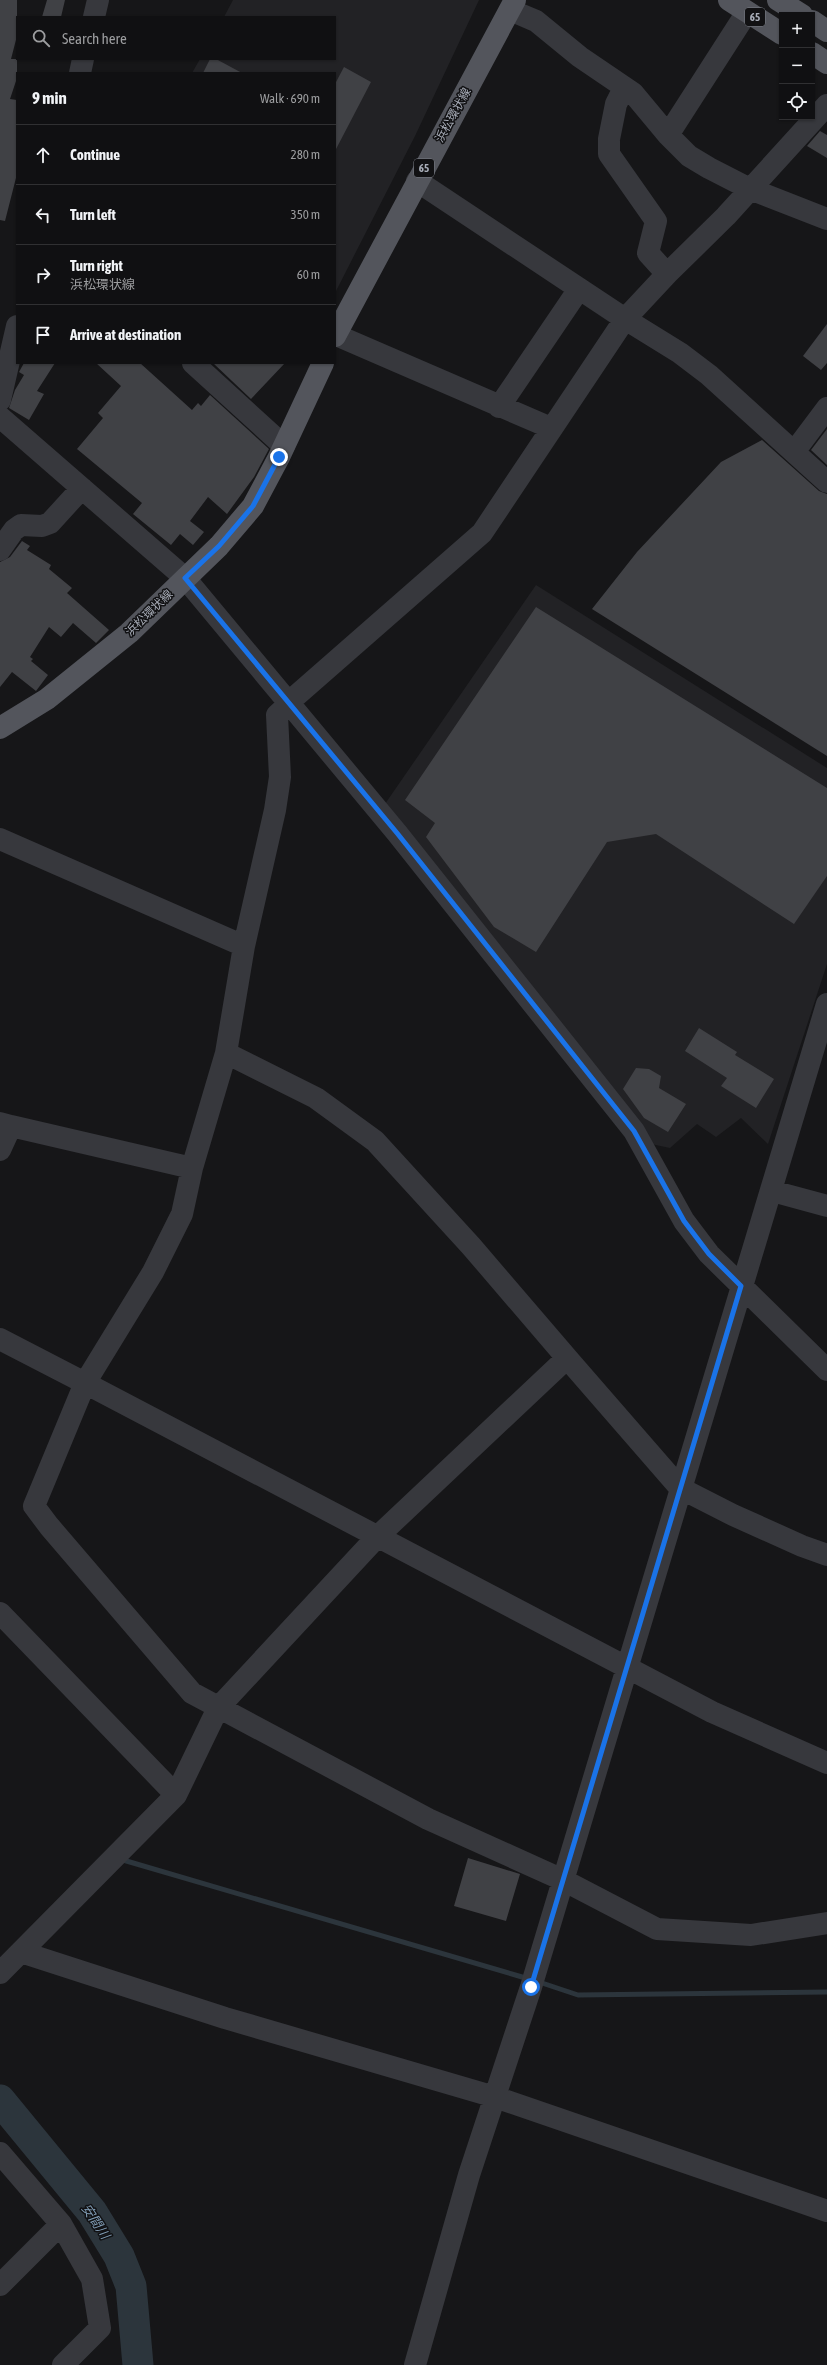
<!DOCTYPE html>
<html lang="en">
<head>
<meta charset="utf-8">
<style>
	body { margin:0; font-family:"Asap Condensed","Noto Sans JP",sans-serif; background:#19191b; color:#f1f3f6 }
	.controls { position:absolute; right:12px; top:12px; display:grid; overflow:hidden; border-radius:0px; box-shadow:0 1px 3px #0004 }
	.controls button { width:36px; height:36px; display:grid; place-items:center; padding:0; border:0; border-bottom:1px solid #303032; background:#101012; color:#f1f3f6; font:20px sans-serif }
	.stop { position:absolute; width:12px; height:12px; margin:-9px; border:3px solid #1a73e8; border-radius:50%; background:#fff }
	.stop.end { background:#1a73e8; border-color:#fff; box-shadow:0 1px 4px #0008 }
	.list { margin:0; padding:0; list-style:none }
	h2 { display:flex; justify-content:space-between; align-items:center; height:52px; margin:0; padding:0 16px; font-size:17px }
	h2 small { font-size:13px; font-weight:400; color:#9c9d9f }
	.list li { display:grid; grid-template-columns:26px 1fr auto; gap:12px; align-items:center; box-sizing:border-box; height:60px; padding:0 16px; border-top:1px solid #303032 }
	.list b { display:block; font-size:15px; white-space:nowrap }
	.list p { margin:0; font-size:13px; white-space:nowrap; color:#9c9d9f }
	.list em { font-size:13px; font-style:normal; color:#9c9d9f }
	.icon { flex:none; width:22px; height:22px; fill:none; stroke:currentColor; stroke-width:2; stroke-linecap:round; stroke-linejoin:round }
	.map { position:relative; flex:none; width:827px; height:2365px; overflow:hidden }
	.search { position:absolute; background:#101012; box-shadow:0 1px 3px #0004; left:16px; top:16px; width:320px; height:44px; display:flex; align-items:center; gap:10px; box-sizing:border-box; padding:0 14px; border-radius:0px; color:#9c9d9f; font-size:15px }
	.panel { position:absolute; background:#101012; box-shadow:0 1px 3px #0004; left:16px; top:72px; width:320px; height:292px; border-radius:0px }
	.map>svg:first-child { display:block }
</style>
</head>
<body>
<div class="map">
<svg width="827" height="2365" viewBox="0 0 827 2365">
	<rect width="100%" height="100%" fill="#161618"/>
	<!-- built -->
	<path fill="#222225" d="M 233,0 L 479,0 L 415,136 L 335,293 L 335,73 L 192,73 L 200,59 L 335,59 L 335,17 L 224,17 Z
		M 536,585 L 827,768 L 827,964 L 768,1144 L 741,1118 L 716,1137 L 697,1124 L 670,1148 L 651,1144 L 385,804 Z"/>
	<g fill="none" stroke-linecap="round" stroke-linejoin="round">
		<!-- stream -->
		<path stroke="#2c353c" stroke-width="5" d="M 123,1860 L 529,1979
			M 539,1982 L 578,1995 L 827,1992"/>
		<!-- river -->
		<path stroke="#2c353c" stroke-width="31" d="M 0,2100 L 92,2212 L 119,2256 L 131,2286 L 138,2365"/>
	</g>
	<!-- building -->
	<path fill="#404145" d="M 0,0 L 17,0 L 17,36 L 11,59 L 17,59 L 17,78 L 10,99 L 17,100 L 17,174 L 5,221 L 0,220 Z
		M 47,0 L 65,0 L 61,17 L 42,17 Z
		M 210,59 L 216,59 L 242,73 L 203,73 Z
		M 344,67 L 371,82 L 335,151 L 335,84 Z
		M 820,131 L 827,135 L 827,158 L 807,146 Z
		M 827,324 L 827,363 L 821,370 L 803,356 Z
		M 24,363 L 55,363 L 37,391 L 44,394 L 29,420 L 9,408 L 15,390 L 24,375 L 19,372 Z
		M 96,363 L 140,363 L 192,410 L 198,403 L 201,406 L 210,395 L 269,449 L 254,477 L 227,514 L 208,497 L 190,521 L 204,532 L 193,545 L 180,534 L 171,545 L 133,514 L 142,503 L 77,449 L 103,418 L 98,413 L 121,386 Z
		M 213,363 L 285,363 L 251,399 Z
		M 827,429 L 827,465 L 811,450 Z
		M 762,440 L 819,491 L 827,494 L 827,756 L 592,609 L 637,552 L 721,462 Z
		M 22,541 L 30,546 L 27,550 L 51,565 L 49,569 L 72,588 L 67,593 L 109,630 L 96,643 L 73,623 L 61,637 L 49,627 L 30,657 L 33,659 L 31,661 L 48,675 L 36,691 L 12,672 L 0,687 L 0,562 L 10,557 Z
		M 536,607 L 827,788 L 827,876 L 794,924 L 656,834 L 607,842 L 536,952 L 494,927 L 426,837 L 435,823 L 405,800 Z
		M 699,1028 L 737,1052 L 735,1055 L 774,1079 L 756,1108 L 721,1086 L 727,1078 L 685,1051 Z
		M 636,1068 L 649,1069 L 661,1076 L 659,1088 L 686,1104 L 668,1132 L 644,1118 L 623,1089 Z
		M 468,1858 L 520,1874 L 506,1921 L 454,1906 Z"/>
	<g fill="none" stroke-linecap="round" stroke-linejoin="round">
		<!-- minor -->
		<path stroke="#37383d" stroke-width="22" d="M 510,10 L 536,21 L 580,57 L 633,93 L 668,135 L 689,156 L 709,168 L 750,189 L 827,219
			M 94,17 L 98,0
			M 80,73 L 83,59
			M 624,88 L 616,104 L 609,139 L 609,154 L 656,221 L 648,253 L 667,274
			M 668,135 L 747,12
			M 417,181 L 625,319 L 680,353 L 709,375 L 827,482
			M 336,335 L 551,428
			M 193,363 L 284,446
			M 0,400 L 17,326
			M 499,407 L 579,289
			M 0,417 L 185,578 L 397,833 L 634,1131 L 684,1221 L 709,1254 L 827,1370
			M 794,452 L 827,408
			M 0,550 L 14,530 L 21,525 L 42,526 L 50,523 L 82,488
			M 289,702 L 482,533 L 625,319 L 667,274 L 726,216 L 827,105
			M 0,839 L 244,946
			M 226,1053 L 244,946 L 275,810 L 280,777 L 277,715 L 290,703
			M 0,1123 L 11,1126 L 0,1150
			M 11,1126 L 192,1168 L 226,1053 L 316,1098 L 375,1141 L 471,1246 L 567,1358
			M 772,1191 L 827,1206
			M 0,1339 L 85,1383 L 153,1272 L 182,1214 L 192,1168
			M 0,1613 L 176,1795 L 218,1708 L 376,1538 L 567,1358 L 680,1488 L 733,1515 L 802,1546 L 827,1555
			M 827,1763 L 712,1712 L 85,1383 L 34,1506 L 49,1526 L 192,1693 L 428,1819 L 563,1880 L 657,1929 L 751,1935 L 827,1923
			M 21,1952 L 225,2018 L 495,2097 L 827,2211
			M 0,1973 L 176,1795
			M 0,2153 L 61,2224 L 92,2279 L 100,2328 L 63,2365
			M 0,2285 L 61,2224
			M 415,2365 L 469,2175 L 531,1987 L 827,1004"/>
		<!-- major -->
		<path stroke="#53555c" stroke-width="22" d="M 729,0 L 782,34
			M 778,0 L 802,15
			M 812,21 L 827,31
			M 812,53 L 827,63
			M 335,336 L 515,0
			M 0,728 L 47,699 L 129,633 L 219,546 L 253,506 L 279,457 L 323,363"/>
	</g>
	<g fill="none" stroke-linecap="round" stroke-linejoin="round">
		<!-- route -->
		<path stroke="#1a73e8" stroke-width="5" d="M 279,457 L 253,506 L 219,546 L 185,578 L 397,833 L 634,1131 L 684,1221 L 709,1254 L 741,1286 L 531,1987"/>
	</g>
	<g text-anchor="middle" stroke-width="3" stroke-linejoin="round" paint-order="stroke">
		<!-- shield labels -->
		<g fill="#111113" stroke="#7b7e86" stroke-width="1">
			<rect x="745" y="8" width="20" height="18" rx="3"/>
			<rect x="414" y="159" width="20" height="18" rx="3"/>
		</g>
		<g font-size="11" font-weight="bold" fill="#a8adb8">
			<text x="755" y="21">65</text>
			<text x="424" y="172">65</text>
		</g>
		<!-- street labels -->
		<g font-size="12" fill="#a8adb8" stroke="#111113">
			<text transform="translate(453 115) rotate(-61)" y="4">浜松環状線</text>
			<text transform="translate(149 613) rotate(-44)" y="4">浜松環状線</text>
		</g>
		<!-- water labels -->
		<g font-size="13" font-style="italic" fill="#7f9bb3" stroke="#111113">
			<text transform="translate(96 2221) rotate(56)" y="5">安間川</text>
		</g>
	</g>
</svg>
<div class="controls">
<button>+</button>
<button>−</button>
<button><svg class="icon" aria-label="locate" viewBox="0 0 24 24"><circle cx="12" cy="12" r="6"/><path d="M12 2v4M12 18v4M2 12h4M18 12h4"/></svg></button>
</div>
<div class="stop" style="left:531px;top:1987px"></div>
<div class="stop end" style="left:279px;top:457px"></div>
<div class="search"><svg class="icon" aria-label="search" viewBox="0 0 24 24"><circle cx="10" cy="10" r="6"/><path d="M15 15l6 6"/></svg>Search here</div>
<section class="panel">
<h2>9 min<small>Walk · 690 m</small></h2>
<ul class="list">
<li><svg class="icon" aria-label="ahead" viewBox="0 0 24 24"><path d="M12 20V5M6 11l6-6 6 6"/></svg><div><b>Continue</b></div><em>280 m</em></li>
<li><svg class="icon" aria-label="left" viewBox="0 0 24 24"><path d="M17 20v-9H6M10 6l-5 5 5 5"/></svg><div><b>Turn left</b></div><em>350 m</em></li>
<li><svg class="icon" aria-label="right" viewBox="0 0 24 24"><path d="M7 20v-9h11M14 6l5 5-5 5"/></svg><div><b>Turn right</b><p>浜松環状線</p></div><em>60 m</em></li>
<li><svg class="icon" aria-label="arrive" viewBox="0 0 24 24"><path d="M6 21V4h12l-3 4 3 4H6"/></svg><div><b>Arrive at destination</b></div></li>
</ul>
</section>
</div>
</body>
</html>
